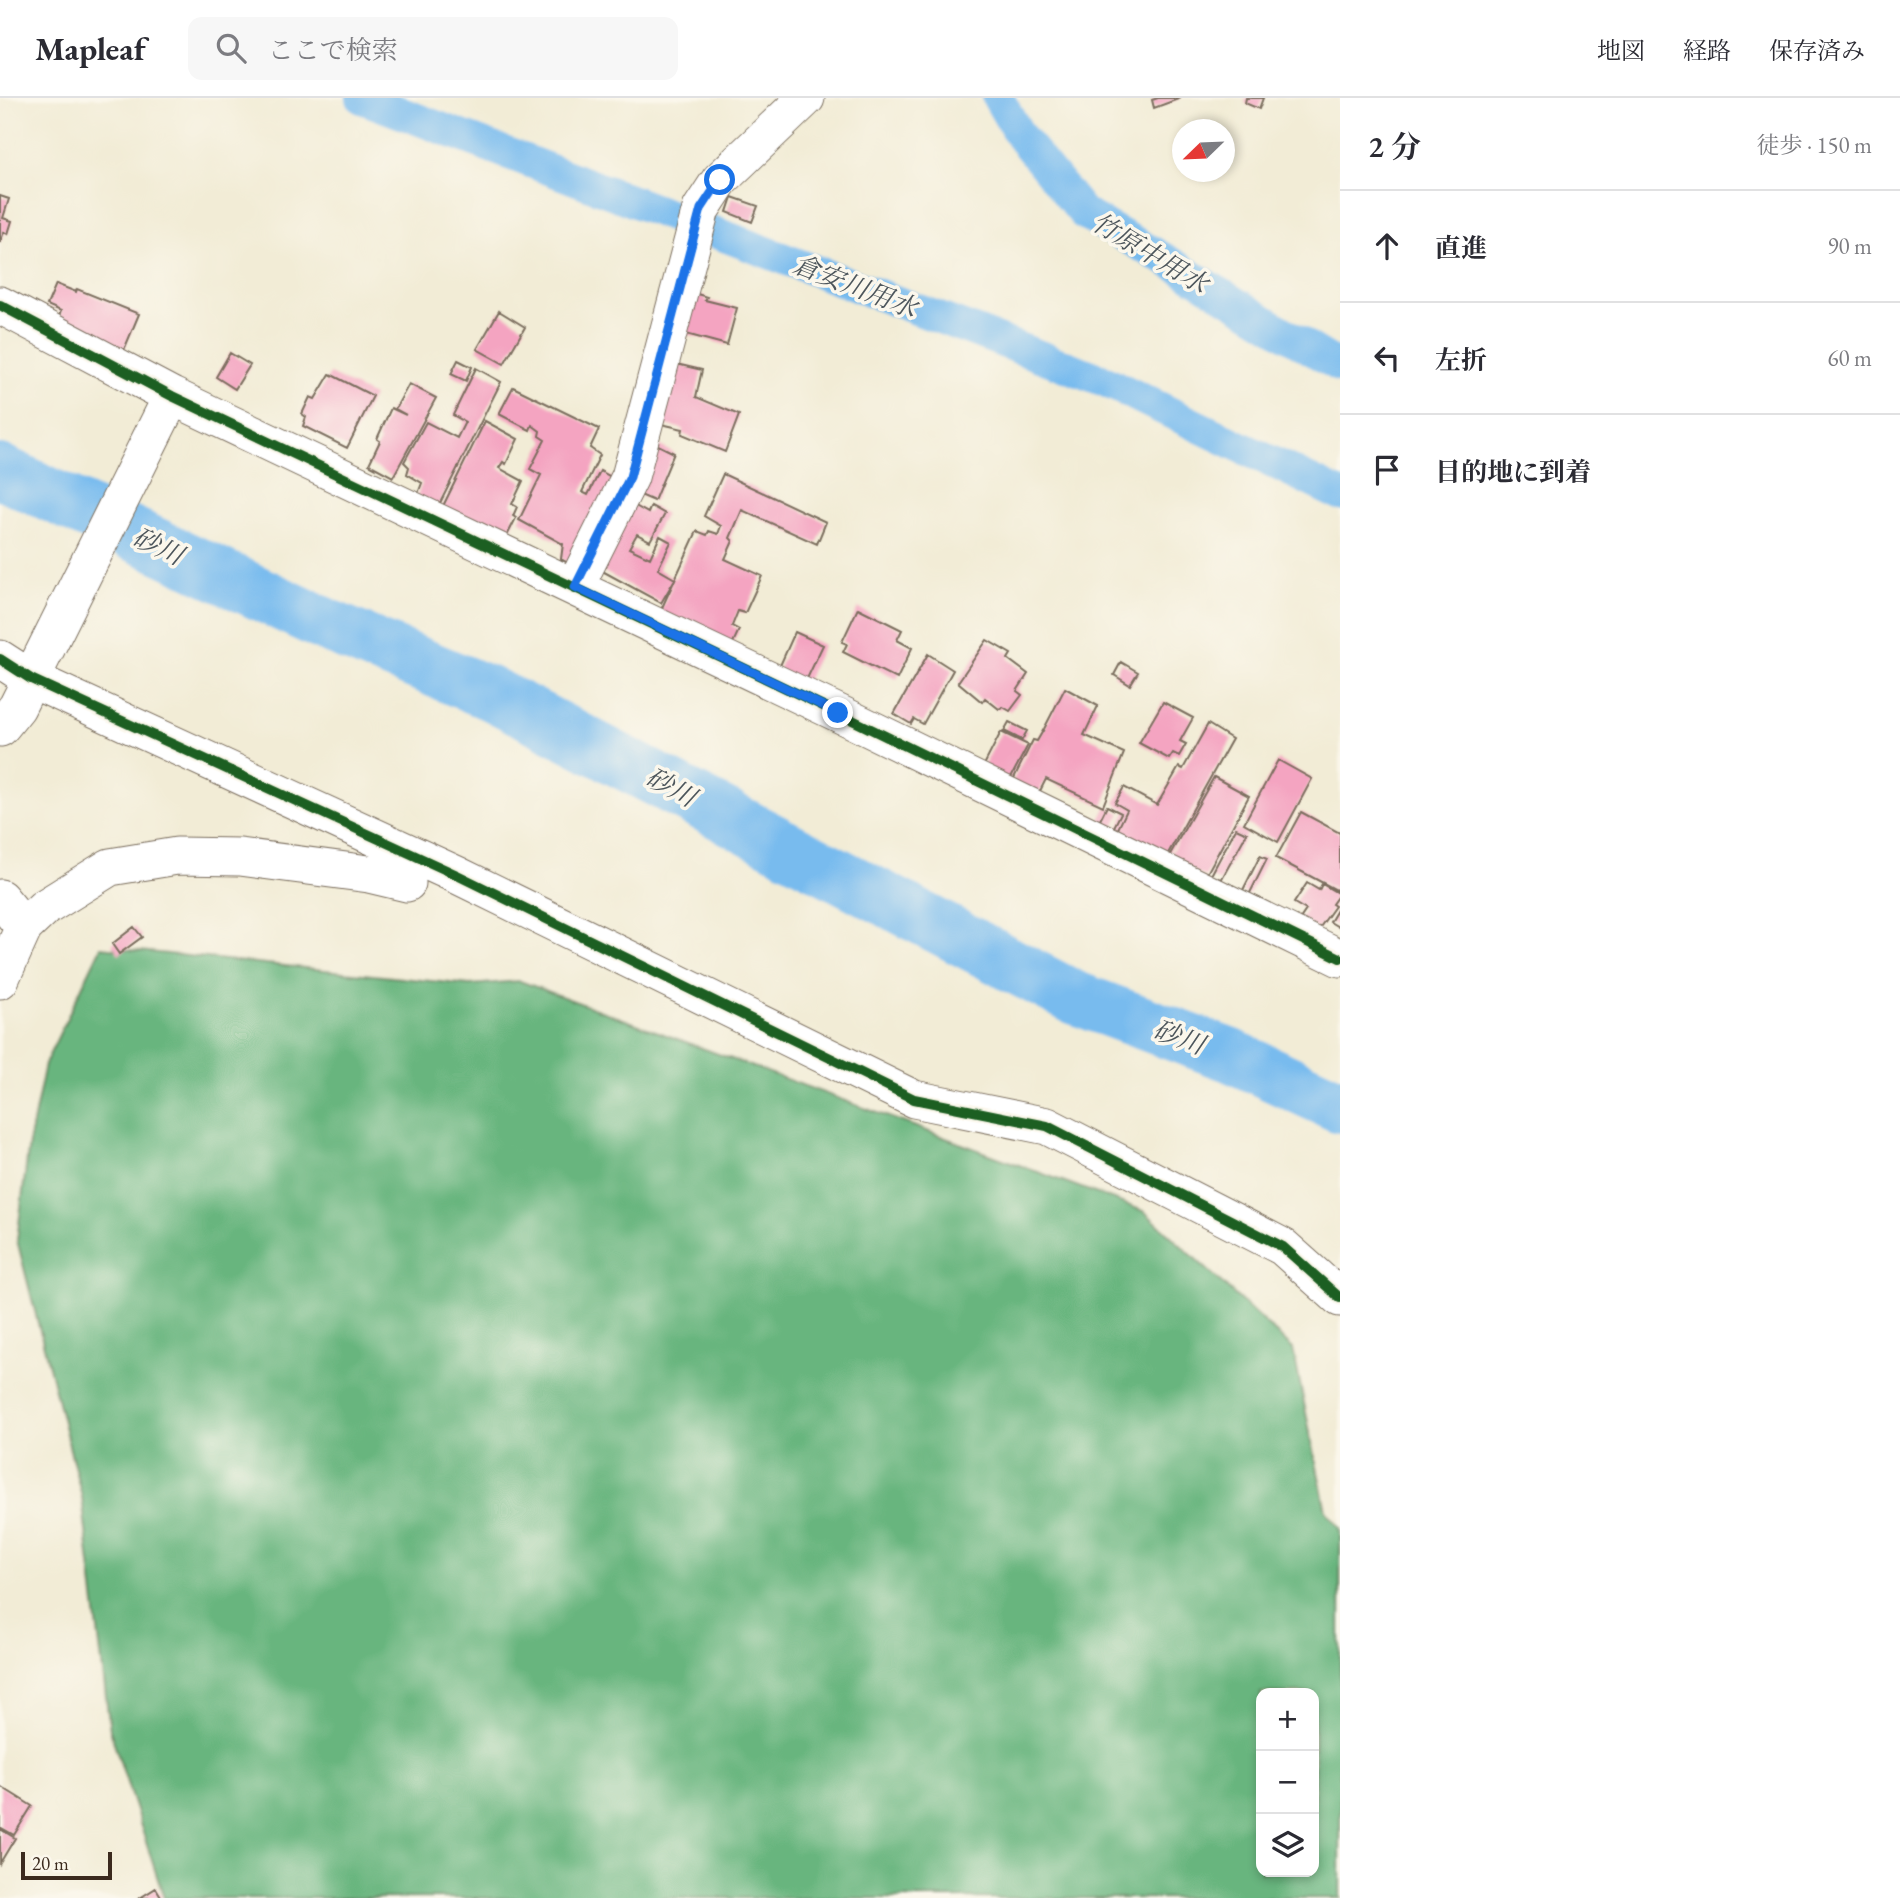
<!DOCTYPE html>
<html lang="ja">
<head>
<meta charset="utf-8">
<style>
	body { margin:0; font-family:"EB Garamond","Noto Serif JP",serif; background:#f7f7f7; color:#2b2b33 }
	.controls { position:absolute; right:21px; bottom:21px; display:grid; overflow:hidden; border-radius:14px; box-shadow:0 4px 10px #0003 }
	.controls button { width:63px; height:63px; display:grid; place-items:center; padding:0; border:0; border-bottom:2px solid #e1e1e2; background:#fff; color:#2b2b33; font:35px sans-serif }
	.compass { position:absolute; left:1172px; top:21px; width:63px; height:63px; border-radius:50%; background:#fff; box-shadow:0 4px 10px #0003; rotate:247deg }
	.scale { position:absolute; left:21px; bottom:18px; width:91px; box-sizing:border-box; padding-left:7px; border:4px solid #3b2a1e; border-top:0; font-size:19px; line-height:24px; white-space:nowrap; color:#3b2a1e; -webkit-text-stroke:5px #fbf7ec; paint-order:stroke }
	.stop { position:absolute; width:21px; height:21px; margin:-16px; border:5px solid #1a73e8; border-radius:50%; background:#fff }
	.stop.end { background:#1a73e8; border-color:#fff; box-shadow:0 2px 7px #0008 }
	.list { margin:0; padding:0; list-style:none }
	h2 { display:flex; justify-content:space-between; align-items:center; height:91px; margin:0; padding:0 28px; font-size:30px }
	h2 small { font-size:23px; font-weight:400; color:#7c7c81 }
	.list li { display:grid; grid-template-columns:46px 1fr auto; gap:21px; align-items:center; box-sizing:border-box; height:112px; padding:0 28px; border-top:2px solid #e1e1e2 }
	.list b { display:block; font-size:26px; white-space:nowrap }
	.list em { font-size:23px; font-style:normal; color:#7c7c81 }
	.icon { flex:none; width:38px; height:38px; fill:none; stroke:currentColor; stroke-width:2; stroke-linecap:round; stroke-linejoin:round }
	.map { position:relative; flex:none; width:1340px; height:1800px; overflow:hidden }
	header { display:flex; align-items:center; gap:42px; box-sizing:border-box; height:98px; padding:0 35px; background:#fff; border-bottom:2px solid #e1e1e2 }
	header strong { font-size:33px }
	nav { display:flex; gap:38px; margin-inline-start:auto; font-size:24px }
	.search { width:490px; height:63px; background:#f7f7f7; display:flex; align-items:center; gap:18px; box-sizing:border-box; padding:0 24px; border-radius:14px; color:#7c7c81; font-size:26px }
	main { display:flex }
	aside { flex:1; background:#fff }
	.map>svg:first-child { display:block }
</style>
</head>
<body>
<header>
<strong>Mapleaf</strong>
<div class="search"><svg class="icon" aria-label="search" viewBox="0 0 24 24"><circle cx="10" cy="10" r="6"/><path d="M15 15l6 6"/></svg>ここで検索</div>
<nav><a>地図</a><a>経路</a><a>保存済み</a></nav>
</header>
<main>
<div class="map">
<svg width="1340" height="1800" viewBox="0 0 1340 1800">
	<rect width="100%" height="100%" fill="#fbf7ec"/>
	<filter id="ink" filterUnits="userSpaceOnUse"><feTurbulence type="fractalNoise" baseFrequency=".0143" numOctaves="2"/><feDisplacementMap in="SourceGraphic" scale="14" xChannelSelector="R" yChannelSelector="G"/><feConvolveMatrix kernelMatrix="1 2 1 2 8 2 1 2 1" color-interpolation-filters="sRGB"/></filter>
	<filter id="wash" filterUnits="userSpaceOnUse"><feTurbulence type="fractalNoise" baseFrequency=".00686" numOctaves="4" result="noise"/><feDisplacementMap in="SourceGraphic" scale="28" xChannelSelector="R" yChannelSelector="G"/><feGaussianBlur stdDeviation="1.57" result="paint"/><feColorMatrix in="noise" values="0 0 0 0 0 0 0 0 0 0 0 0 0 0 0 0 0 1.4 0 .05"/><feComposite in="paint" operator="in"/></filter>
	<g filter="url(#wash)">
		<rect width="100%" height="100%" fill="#f2ecd6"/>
		<!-- forest -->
		<path fill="#68b57e" stroke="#52704e" stroke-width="2" fill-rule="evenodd" d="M 101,849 L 470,887 L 520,883 L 1144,1113 L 1293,1251 L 1326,1413 L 1340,1430 L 1340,1800 L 164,1800 L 110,1632 L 82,1399 L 17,1142 L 29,1045 L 45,966 ZM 1261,1595 L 1314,1595 L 1314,1774 L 1261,1774 Z"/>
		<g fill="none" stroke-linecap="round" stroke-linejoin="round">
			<!-- canal -->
			<path stroke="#78bbee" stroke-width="32" d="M 362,0 L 1105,283 L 1340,397
				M 998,0 L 1020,38 L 1083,115 L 1168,163 L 1340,269"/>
			<!-- river -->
			<path stroke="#78bbee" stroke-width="54" d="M 0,373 L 328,528 L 496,598 L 1073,899 L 1232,958 L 1340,1008"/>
		</g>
		<g id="blocks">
			<!-- building -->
			<path fill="#f4a4c1" d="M 1158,0 L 1181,0 L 1154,10 L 1152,2 Z
				M 1246,0 L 1263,0 L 1259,11 L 1245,5 Z
				M 0,98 L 9,101 L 3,120 L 12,123 L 8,136 L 4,134 L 0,145 Z
				M 732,99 L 758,108 L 752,124 L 727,114 Z
				M 56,186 L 76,194 L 77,191 L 139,216 L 124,252 L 57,224 L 61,213 L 47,207 Z
				M 697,196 L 707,199 L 705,202 L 737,210 L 727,247 L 686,236 Z
				M 499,213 L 525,229 L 504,266 L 477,251 Z
				M 230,255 L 250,267 L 235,291 L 216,279 Z
				M 458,262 L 472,269 L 466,283 L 451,276 Z
				M 672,265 L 702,272 L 696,299 L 739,317 L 725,354 L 682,336 L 683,331 L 657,325 Z
				M 476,270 L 501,284 L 438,409 L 417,398 L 422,385 L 407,376 L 409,369 L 404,364 L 426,324 L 457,340 L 465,324 L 453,317 Z
				M 330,276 L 373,298 L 347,350 L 303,328 L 306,319 L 302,316 L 310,299 L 315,301 Z
				M 409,286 L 436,300 L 393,379 L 369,366 L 380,343 L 377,341 L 391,310 L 406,317 L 395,311 Z
				M 513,289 L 599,331 L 590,350 L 600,357 L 582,394 L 588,397 L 600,373 L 618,383 L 575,469 L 561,461 L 563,446 L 519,422 L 541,377 L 530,371 L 545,342 L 539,338 L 540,333 L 532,327 L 530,332 L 499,316 Z
				M 485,323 L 518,341 L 506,366 L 503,364 L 499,370 L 523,383 L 512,406 L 517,409 L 513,418 L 516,420 L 505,442 L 442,410 Z
				M 652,344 L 674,355 L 654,403 L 631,393 Z
				M 723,376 L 826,424 L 817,446 L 742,412 L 730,440 L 733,443 L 725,461 L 762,478 L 745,515 L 738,513 L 732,528 L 739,532 L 732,547 L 660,514 L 697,433 L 707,437 L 709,433 L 718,436 L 721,428 L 704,418 Z
				M 630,405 L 648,415 L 651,408 L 665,416 L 650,443 L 637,436 L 629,450 L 650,460 L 660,438 L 671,444 L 658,471 L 675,481 L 661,505 L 595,469 Z
				M 858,510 L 902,532 L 897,542 L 912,550 L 897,581 L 843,554 L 847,546 L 842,544 Z
				M 795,534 L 823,547 L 805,585 L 778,572 Z
				M 987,542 L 1011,556 L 1008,561 L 1028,576 L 1017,593 L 1022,597 L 1010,613 L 1003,609 L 999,611 L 985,600 L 982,604 L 958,584 Z
				M 928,556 L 953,572 L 923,626 L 914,621 L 911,626 L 894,616 Z
				M 1121,564 L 1138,574 L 1130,587 L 1114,577 Z
				M 1065,590 L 1098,608 L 1084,637 L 1124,655 L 1103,708 L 1046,681 L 1038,697 L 1012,684 L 1033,642 L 1037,643 L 1044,631 Z
				M 1163,604 L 1193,620 L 1180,643 L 1186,646 L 1179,658 L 1173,655 L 1169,661 L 1139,645 Z
				M 1009,624 L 1027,633 L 1022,642 L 1004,633 Z
				M 1208,626 L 1232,641 L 1165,761 L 1116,735 L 1127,712 L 1115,705 L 1124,689 L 1157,707 L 1179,669 L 1183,671 Z
				M 1001,634 L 1028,647 L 1008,685 L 982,671 Z
				M 1278,662 L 1312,681 L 1278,744 L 1244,725 Z
				M 1214,679 L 1249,698 L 1205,779 L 1168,760 Z
				M 1107,708 L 1121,715 L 1111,735 L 1097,728 Z
				M 1301,714 L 1340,735 L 1340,794 L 1276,760 Z
				M 1236,730 L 1247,735 L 1220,784 L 1210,779 Z
				M 1260,758 L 1267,761 L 1249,797 L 1242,794 Z
				M 1307,785 L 1319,792 L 1322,786 L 1339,796 L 1332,806 L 1335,808 L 1318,832 L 1300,821 L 1306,812 L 1294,805 Z
				M 1340,807 L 1340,830 L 1330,824 Z
				M 134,829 L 142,839 L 119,856 L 112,846 Z
				M 0,1688 L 32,1708 L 14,1737 L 0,1729 Z
				M 0,1731 L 15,1740 L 0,1765 Z
				M 156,1790 L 162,1800 L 140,1800 Z"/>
		</g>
	</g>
	<g filter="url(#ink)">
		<use href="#blocks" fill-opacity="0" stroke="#7b6e5e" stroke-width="2"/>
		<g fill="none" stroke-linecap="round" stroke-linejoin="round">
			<defs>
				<path id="minor" d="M 0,207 L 172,298 L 838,615 L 1340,860
					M 575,489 L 630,379 L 701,111 L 720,82 L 806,0
					M 0,561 L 31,581 L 457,777 L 914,1001 L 1047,1028 L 1283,1149 L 1340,1200
					M 0,630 L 17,609 L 172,298
					M 0,800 L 24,829
					M 0,882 L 24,829 L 44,810 L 110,769 L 177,758 L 240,759 L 369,776 L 407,785"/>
			</defs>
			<!-- minor casing -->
			<use href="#minor" stroke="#7b6e5e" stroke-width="39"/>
			<!-- minor -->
			<use href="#minor" stroke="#fff" stroke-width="37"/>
			<defs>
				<path id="cycleway" d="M 0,207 L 172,298 L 838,615 L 1340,860
					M 0,561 L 31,581 L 457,777 L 914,1001 L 1047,1028 L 1283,1149 L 1340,1200"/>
			</defs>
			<!-- cycleway casing -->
			<use href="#cycleway" stroke="#fbf7ec" stroke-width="15"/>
			<!-- cycleway -->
			<use href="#cycleway" stroke="#1b5e20" stroke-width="10"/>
		</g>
	</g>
	<g fill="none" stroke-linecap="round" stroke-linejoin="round" filter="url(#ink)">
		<!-- route -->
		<path stroke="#1a73e8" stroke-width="9" d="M 720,82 L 701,111 L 630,379 L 575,489 L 838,615"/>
	</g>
	<g text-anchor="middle" stroke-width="7" stroke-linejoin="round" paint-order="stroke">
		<!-- water labels -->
		<g font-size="26" font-style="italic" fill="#4d565c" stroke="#fbf7ec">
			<text transform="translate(1150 155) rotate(31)" y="9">竹原中用水</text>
			<text transform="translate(855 188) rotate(21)" y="9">倉安川用水</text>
			<text transform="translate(158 448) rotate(25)" y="9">砂川</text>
			<text transform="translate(671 689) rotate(28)" y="9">砂川</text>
			<text transform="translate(1179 939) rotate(20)" y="9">砂川</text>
		</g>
	</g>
</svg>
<div class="controls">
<button>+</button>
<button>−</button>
<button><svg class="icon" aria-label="layers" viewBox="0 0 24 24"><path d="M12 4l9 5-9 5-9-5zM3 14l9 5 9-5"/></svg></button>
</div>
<svg class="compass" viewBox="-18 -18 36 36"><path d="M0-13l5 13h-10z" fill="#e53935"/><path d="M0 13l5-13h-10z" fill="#7c7c81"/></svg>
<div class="scale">20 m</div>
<div class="stop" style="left:720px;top:82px"></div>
<div class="stop end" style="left:838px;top:615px"></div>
</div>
<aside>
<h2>2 分<small>徒歩 · 150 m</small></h2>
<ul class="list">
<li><svg class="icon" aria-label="ahead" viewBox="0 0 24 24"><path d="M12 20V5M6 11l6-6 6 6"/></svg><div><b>直進</b></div><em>90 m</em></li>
<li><svg class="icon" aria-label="left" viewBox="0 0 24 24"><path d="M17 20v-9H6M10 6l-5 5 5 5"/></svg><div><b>左折</b></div><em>60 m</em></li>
<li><svg class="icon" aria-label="arrive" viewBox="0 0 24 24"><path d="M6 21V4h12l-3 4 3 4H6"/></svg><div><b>目的地に到着</b></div></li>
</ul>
</aside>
</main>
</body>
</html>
